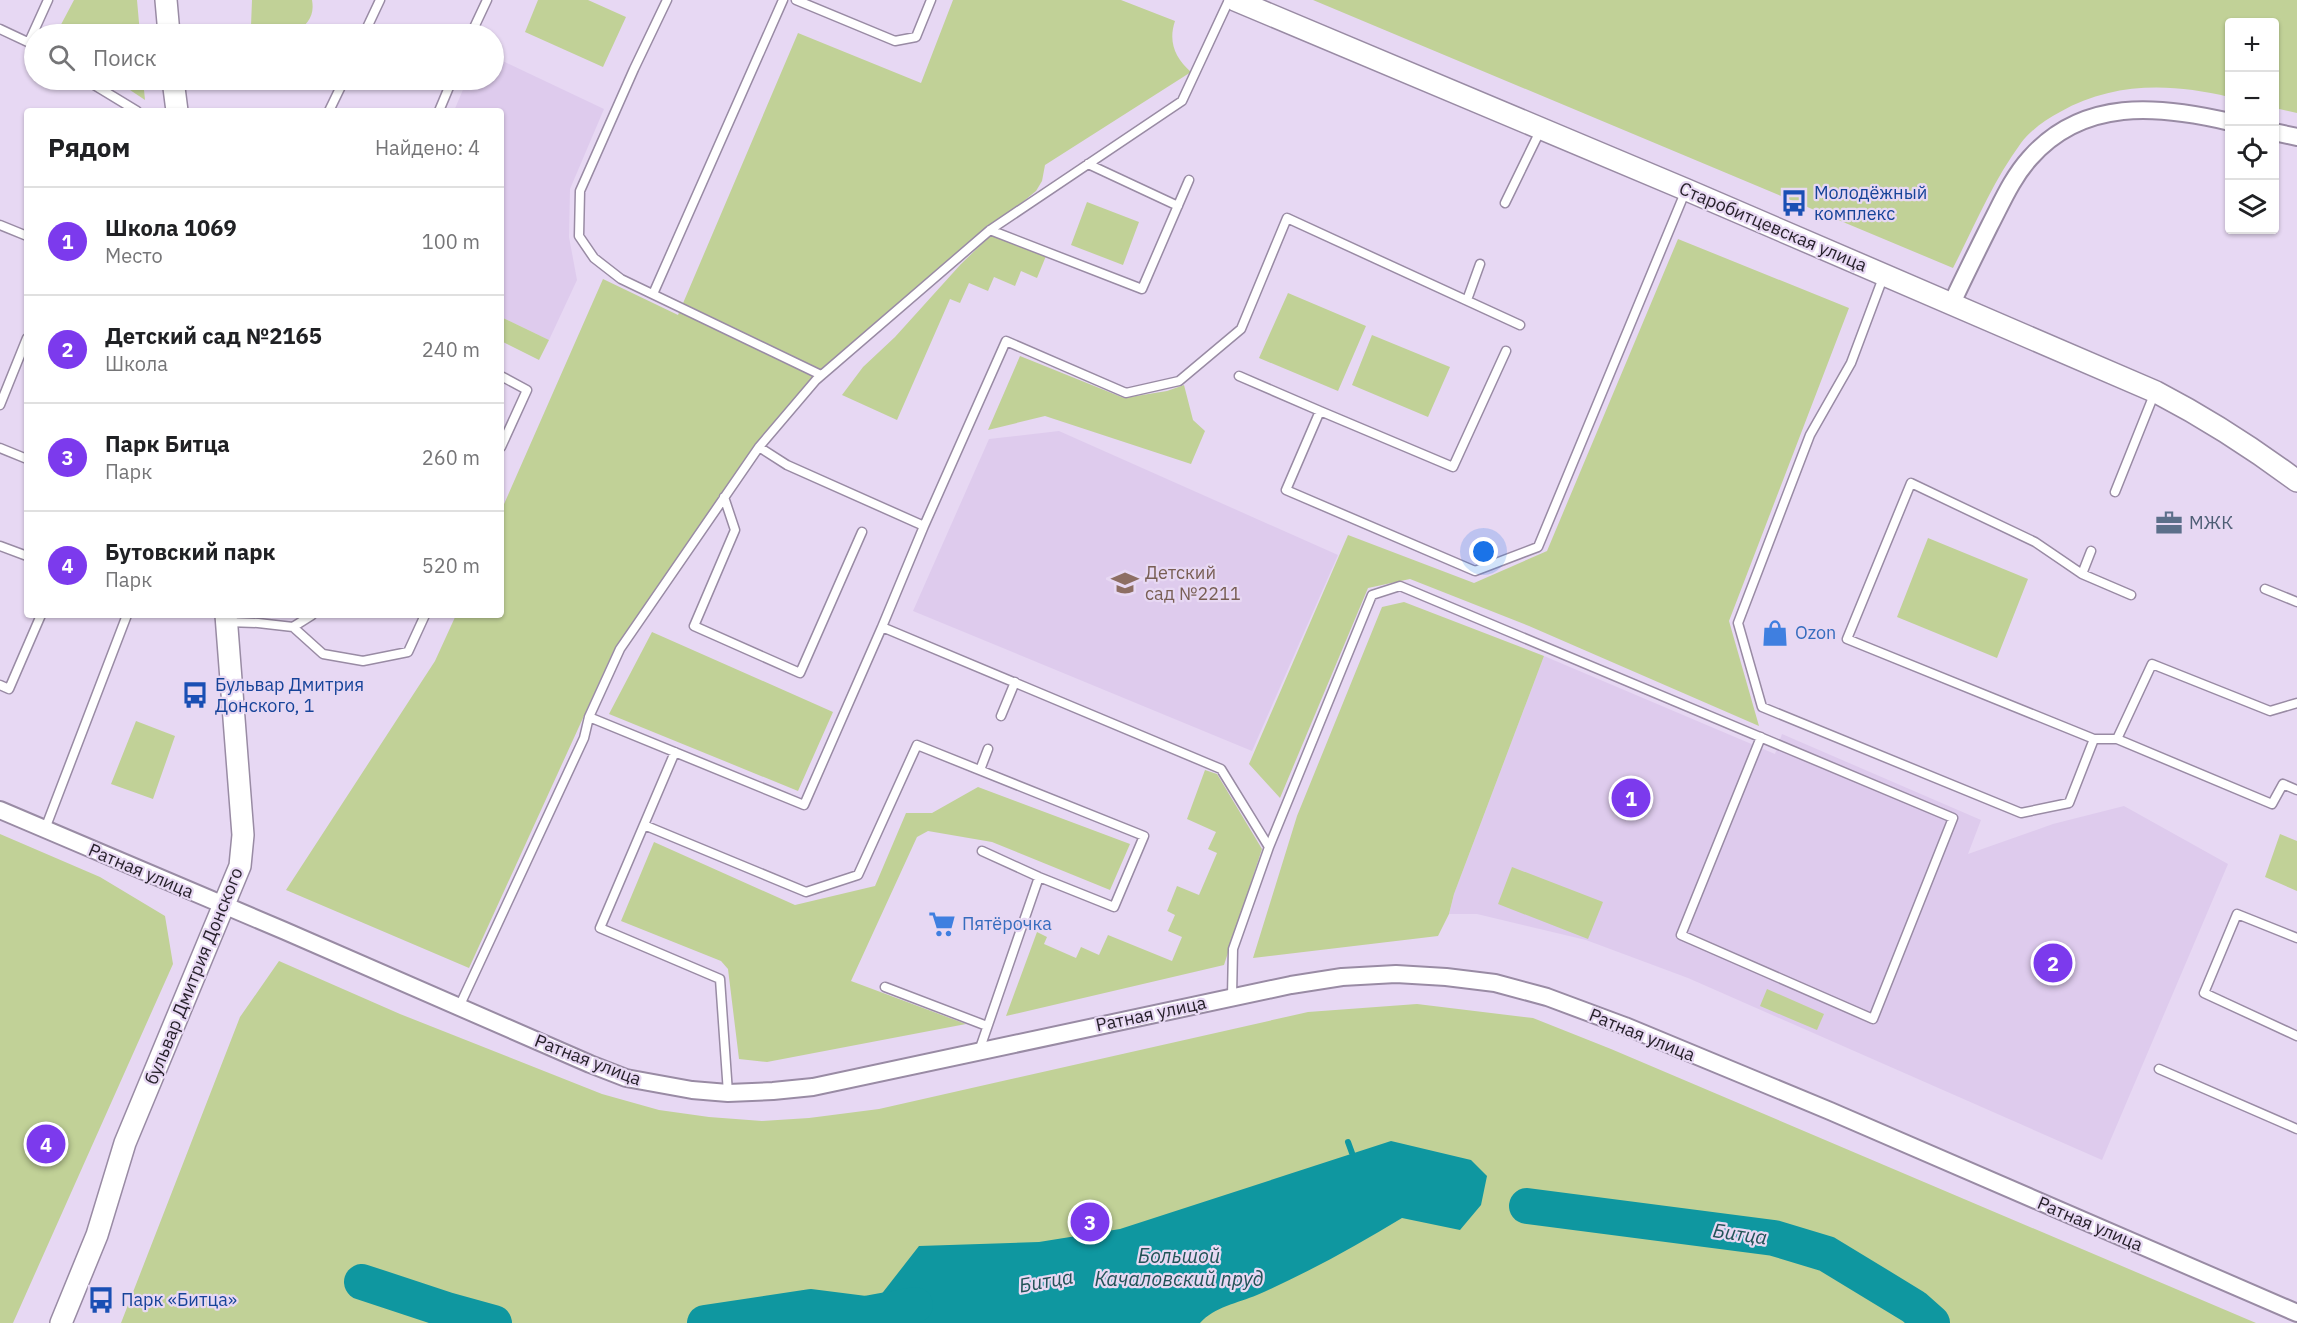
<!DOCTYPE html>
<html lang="ru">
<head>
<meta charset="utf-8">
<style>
	body { margin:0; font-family:"IBM Plex Sans",sans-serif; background:#f2f2f2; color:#202124 }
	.controls { position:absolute; right:18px; top:18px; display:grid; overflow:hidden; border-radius:6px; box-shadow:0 2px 4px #0004 }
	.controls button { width:54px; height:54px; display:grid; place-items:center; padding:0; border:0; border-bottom:2px solid #e0e0e0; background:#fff; color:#202124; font:30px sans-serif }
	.you { position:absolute; left:1484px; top:552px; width:21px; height:21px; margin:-15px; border:4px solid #fff; border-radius:50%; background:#1a73e8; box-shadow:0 0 0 9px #1a73e833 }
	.badge { display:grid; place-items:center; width:39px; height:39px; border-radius:50%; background:#7c3aed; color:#fff; font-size:20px; font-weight:700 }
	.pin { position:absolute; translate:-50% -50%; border:3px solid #fff; box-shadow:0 2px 6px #0006 }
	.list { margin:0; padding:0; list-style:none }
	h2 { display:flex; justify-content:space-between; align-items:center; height:78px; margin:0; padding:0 24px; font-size:26px }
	h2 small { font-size:20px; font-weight:400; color:#757577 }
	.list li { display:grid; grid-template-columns:39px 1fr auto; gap:18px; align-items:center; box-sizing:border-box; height:108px; padding:0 24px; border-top:2px solid #e0e0e0 }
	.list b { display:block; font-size:22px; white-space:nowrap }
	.list p { margin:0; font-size:20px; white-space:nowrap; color:#757577 }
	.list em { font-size:20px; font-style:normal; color:#757577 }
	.icon { flex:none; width:33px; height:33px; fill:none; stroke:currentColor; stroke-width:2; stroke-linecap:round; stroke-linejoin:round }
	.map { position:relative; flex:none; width:2297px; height:1323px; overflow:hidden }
	.search { position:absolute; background:#fff; box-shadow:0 2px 4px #0004; left:24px; top:24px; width:480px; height:66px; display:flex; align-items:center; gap:15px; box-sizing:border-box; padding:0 21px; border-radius:33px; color:#757577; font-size:22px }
	.panel { position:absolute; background:#fff; box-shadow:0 2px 4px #0004; left:24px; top:108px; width:480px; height:510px; border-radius:6px }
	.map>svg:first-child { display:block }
</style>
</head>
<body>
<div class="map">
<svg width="2297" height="1323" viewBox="0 0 2297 1323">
	<rect width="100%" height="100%" fill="#e7d8f3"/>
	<!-- built -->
	<path fill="#decbed" d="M 494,57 L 604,109 L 570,189 L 569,237 L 577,280 L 549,340 L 501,317 L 501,111 L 454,111 L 467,80 L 494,80 Z
		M 1059,431 L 1338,555 L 1252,751 L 913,611 L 989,439 Z
		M 1544,656 L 1775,754 L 1782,734 L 1981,820 L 1968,854 L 2053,824 L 2124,806 L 2228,864 L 2102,1160 L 1688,978 L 1586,940 L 1477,914 L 1449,914 L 1454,894 Z"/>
	<!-- green -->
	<path fill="#c1d197" d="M 74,0 L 137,0 L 140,34 L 56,34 Z
		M 252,0 L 312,0 C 315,17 307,23 296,34 L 253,34 L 251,26 Z
		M 538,0 L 588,0 L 626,17 L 603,67 L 525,32 Z
		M 953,0 L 1121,0 L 1175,21 C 1168,42 1175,58 1191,72 L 1045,165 L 1042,181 L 1036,191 L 840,353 L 761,440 L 614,650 L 469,968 L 286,890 L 435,661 L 456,615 L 501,615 L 501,511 L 603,279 L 678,315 L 798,33 L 921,83 Z
		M 1313,0 L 2297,0 L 2297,113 L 2275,108 L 2274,22 L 2230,22 L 2229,97 C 2171,83 2113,82 2060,112 C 2046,119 2031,130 2021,143 C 1993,181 1974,227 1953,268 Z
		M 115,80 L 143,80 L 145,100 Z
		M 1087,202 L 1139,222 L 1123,265 L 1071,245 Z
		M 991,235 L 1046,256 L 1037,278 L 1021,271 L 1015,286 L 994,277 L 988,291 L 969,283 L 960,303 L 950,299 L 897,420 L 842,395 L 863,367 L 895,337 L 961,264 Z
		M 1678,239 L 1849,308 L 1729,621 L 1759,726 L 1529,626 L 1410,579 L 1368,588 L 1280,798 L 1249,764 L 1348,535 L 1474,583 L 1547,551 Z
		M 1288,293 L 1366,326 L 1338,391 L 1259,358 Z
		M 501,317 L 549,340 L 539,360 L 501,341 Z
		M 1372,335 L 1450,367 L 1428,417 L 1352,385 Z
		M 1020,356 L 1124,398 L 1167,391 L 1184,385 L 1193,420 L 1205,431 L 1191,464 L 1045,416 L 988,430 Z
		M 1928,538 L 2028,579 L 1997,658 L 1897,617 Z
		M 1404,602 L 1544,656 L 1454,894 L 1449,914 L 1438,936 L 1253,958 L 1297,816 L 1382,607 Z
		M 652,632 L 833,712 L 798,791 L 609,714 Z
		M 136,721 L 175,736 L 153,799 L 111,784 Z
		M 1205,770 L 1217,774 L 1262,849 L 1224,965 L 1006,1016 L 1037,932 L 1047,937 L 1044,944 L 1076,958 L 1081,947 L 1099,955 L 1108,935 L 1172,961 L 1182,937 L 1168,931 L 1175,915 L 1167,911 L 1177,886 L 1199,895 L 1217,853 L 1208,849 L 1216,832 L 1187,819 Z
		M 978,787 L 1130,844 L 1110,890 L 992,842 L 928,831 L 917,837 L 851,981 L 966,1024 L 767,1062 L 739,1059 L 728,969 L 721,961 L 621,921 L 654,842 L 795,905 L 875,886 L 906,813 L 932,813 Z
		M 0,834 L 100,877 L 165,916 L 173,964 L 13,1323 L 0,1323 Z
		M 2280,834 L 2297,841 L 2297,891 L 2265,877 Z
		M 1512,867 L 1603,902 L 1588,939 L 1498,904 Z
		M 279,961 L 400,1014 L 602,1094 L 659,1110 L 709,1117 L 762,1121 L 809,1118 L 879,1109 L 1308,1012 L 1417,1004 L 1533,1018 L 1611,1049 L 2256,1323 L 121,1323 L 240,1017 Z
		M 1767,989 L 1824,1014 L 1817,1030 L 1760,1006 Z"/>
	<!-- water -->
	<path fill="#0f97a0" d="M 1391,1141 L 1471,1160 L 1487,1176 L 1481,1205 L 1460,1230 L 1402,1218 C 1356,1246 1307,1273 1257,1295 C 1238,1303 1214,1307 1200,1323 L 864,1323 L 866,1314 L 919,1246 L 1039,1242 L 1120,1229 Z"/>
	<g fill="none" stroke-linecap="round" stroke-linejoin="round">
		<!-- stream -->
		<path stroke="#0f97a0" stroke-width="6" d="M 1348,1142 L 1352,1153"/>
		<!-- river -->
		<path stroke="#0f97a0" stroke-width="36" d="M 1527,1206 L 1774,1238 L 1827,1254 L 1914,1307 L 1932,1323
			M 362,1282 L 447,1310 L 494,1323
			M 705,1323 L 811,1307 L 866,1314 L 915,1305"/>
		<defs>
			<path id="service" d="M 667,0 L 634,69 L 580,191 L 579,236 L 594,258 L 621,279 L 821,375
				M 796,0 L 895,41 L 916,37 L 931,0
				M 0,29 L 34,45
				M 364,34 L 380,0
				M 471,34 L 487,0
				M 29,42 L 48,0
				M 86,80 L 137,111
				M 329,111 L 344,80
				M 439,111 L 452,80
				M 1088,164 L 1178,206
				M 1505,203 L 1541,129
				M 0,225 L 27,236
				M 990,230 L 1142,289 L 1189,180
				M 1884,275 L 1851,363 L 1810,435 L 1738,623 L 1762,707 L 2021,813 L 2069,803 L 2094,739 L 1847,639 L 1911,483 L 2035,542 L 2082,574 L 2131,595
				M 653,294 L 783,0
				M 1467,300 L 1480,264
				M 1506,351 L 1453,467 L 1320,411 L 1286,490 L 1475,571 L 1538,547 L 1686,190
				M 501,376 L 527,390 L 501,447
				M 1239,376 L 1320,411
				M 0,405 L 27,338
				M 759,447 L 787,465 L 924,526 L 882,627 L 1221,769 L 1269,847 L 1233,949 L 1232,996
				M 0,448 L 27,459
				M 2115,492 L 2155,392
				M 724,497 L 735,530 L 694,626 L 800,673 L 862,532
				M 924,526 L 1006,341 L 1126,393 L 1179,381 L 1241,329 L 1287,218 L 1520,325
				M 0,546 L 27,556
				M 2082,574 L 2091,551
				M 2265,589 L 2297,602
				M 227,622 L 258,623 L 293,627 L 312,615
				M 293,627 L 323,654 L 363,661 L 408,652 L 425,615
				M 0,685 L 9,689 L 41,615
				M 2297,703 L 2270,711 L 2152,664 L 2117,739 L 2272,804 L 2283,784 L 2297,790
				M 1001,716 L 1015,682
				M 589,717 L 804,805 L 882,627
				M 2094,739 L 2117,739
				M 675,752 L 600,928 L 720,979 L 728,1093
				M 980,770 L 988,749
				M 644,825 L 806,892 L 858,875 L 917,745 L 1144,836 L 1114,907 L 1039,877 L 982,851
				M 45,829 L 127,615
				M 1269,847 L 1372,595 L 1400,586 L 1953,818 L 1873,1019 L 1681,935 L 1761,737
				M 2297,938 L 2237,914 L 2204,993 L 2297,1036
				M 885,987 L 987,1026
				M 459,1007 L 584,738 L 589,717 L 620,649 L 759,447 L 816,380 L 990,230 L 1182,101 L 1229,0
				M 979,1051 L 1039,877
				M 2159,1069 L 2297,1129"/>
			<path id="minor" d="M 2274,132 L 2297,137
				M 1952,303 C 1964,277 1977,251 1990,225 C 2002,202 2012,178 2030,158 C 2083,98 2158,105 2230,122
				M 0,810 L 285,931 L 590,1064 L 626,1078 L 692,1090 L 728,1093 L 773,1091 L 813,1087 L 1291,985 L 1342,977 L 1396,974 L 1446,977 L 1495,983 L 1547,997 L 1625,1026 L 1830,1111 L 2297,1313"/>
			<path id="tertiary" d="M 166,0 L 169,34
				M 1235,0 L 1687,190 L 2156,392 C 2208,419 2250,446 2297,481
				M 173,80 L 177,111
				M 61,1323 L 97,1235 L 125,1143 L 240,866 L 243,835 L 226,615"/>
		</defs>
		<!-- service casing -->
		<use href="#service" stroke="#998ba4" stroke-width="11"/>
		<!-- minor casing -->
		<use href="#minor" stroke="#998ba4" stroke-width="20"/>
		<!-- tertiary casing -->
		<use href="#tertiary" stroke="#998ba4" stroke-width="24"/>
		<!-- service -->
		<use href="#service" stroke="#fff" stroke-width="8"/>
		<!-- minor -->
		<use href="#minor" stroke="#fff" stroke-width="16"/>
		<!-- tertiary -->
		<use href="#tertiary" stroke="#fff" stroke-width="21"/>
	</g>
	<!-- icons -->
	<defs>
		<symbol id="bus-bare" viewBox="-9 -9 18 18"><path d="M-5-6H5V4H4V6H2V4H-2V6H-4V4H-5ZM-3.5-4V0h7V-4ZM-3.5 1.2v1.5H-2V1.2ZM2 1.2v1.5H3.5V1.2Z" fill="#1a4fb4" stroke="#e7d8f3" stroke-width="2.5" paint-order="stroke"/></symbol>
		<symbol id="office-bare" viewBox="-9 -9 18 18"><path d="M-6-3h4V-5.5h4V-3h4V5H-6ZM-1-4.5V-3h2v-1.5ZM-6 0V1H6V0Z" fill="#5c6f8a" stroke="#e7d8f3" stroke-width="2.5" paint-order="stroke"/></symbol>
		<symbol id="school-bare" viewBox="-9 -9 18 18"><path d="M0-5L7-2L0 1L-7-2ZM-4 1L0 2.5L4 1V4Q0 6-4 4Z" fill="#8d6e63" stroke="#e7d8f3" stroke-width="2.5" paint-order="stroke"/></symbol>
		<symbol id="shop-bare" viewBox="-9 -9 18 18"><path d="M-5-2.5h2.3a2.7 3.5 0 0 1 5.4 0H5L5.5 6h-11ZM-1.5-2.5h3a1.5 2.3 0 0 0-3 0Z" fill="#3f7fe0" stroke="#e7d8f3" stroke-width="2.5" paint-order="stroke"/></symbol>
		<symbol id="supermarket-bare" viewBox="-9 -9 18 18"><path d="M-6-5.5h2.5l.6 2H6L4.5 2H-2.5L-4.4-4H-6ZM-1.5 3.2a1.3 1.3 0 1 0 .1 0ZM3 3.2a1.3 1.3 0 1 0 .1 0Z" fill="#3f7fe0" stroke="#e7d8f3" stroke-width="2.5" paint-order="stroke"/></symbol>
	</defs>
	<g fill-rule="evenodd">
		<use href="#bus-bare" x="1775" y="184" width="38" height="38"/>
		<use href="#office-bare" x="2150" y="504" width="38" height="38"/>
		<use href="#school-bare" x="1106" y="564" width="38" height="38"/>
		<use href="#shop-bare" x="1756" y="614" width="38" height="38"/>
		<use href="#bus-bare" x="176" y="676" width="38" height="38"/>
		<use href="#supermarket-bare" x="923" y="905" width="38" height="38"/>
		<use href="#bus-bare" x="82" y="1281" width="38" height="38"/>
	</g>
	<g text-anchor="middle" stroke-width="4.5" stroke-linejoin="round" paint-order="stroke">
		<!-- transit labels -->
		<g font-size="18" fill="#164399" stroke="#e7d8f3" text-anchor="start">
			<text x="1814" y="199">Молодёжный<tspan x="1814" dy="21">комплекс</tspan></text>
			<text x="215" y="691">Бульвар Дмитрия<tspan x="215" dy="21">Донского, 1</tspan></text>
			<text x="121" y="1306">Парк «Битца»</text>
		</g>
		<!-- street labels -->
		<g font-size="18" fill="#251f29" stroke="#e7d8f3">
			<text transform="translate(1773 227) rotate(23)" y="6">Старобитцевская улица</text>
			<text transform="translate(141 871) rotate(23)" y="6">Ратная улица</text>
			<text transform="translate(194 976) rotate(-68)" y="6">бульвар Дмитрия Донского</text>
			<text transform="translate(1151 1014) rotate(-12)" y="6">Ратная улица</text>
			<text transform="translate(1642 1035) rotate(22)" y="6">Ратная улица</text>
			<text transform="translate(588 1060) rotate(21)" y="6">Ратная улица</text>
			<text transform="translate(2090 1224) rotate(23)" y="6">Ратная улица</text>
		</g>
		<!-- service labels -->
		<g font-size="18" fill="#4e5e75" stroke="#e7d8f3" text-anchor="start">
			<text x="2189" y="529">МЖК</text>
		</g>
		<!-- education labels -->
		<g font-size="18" fill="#785e54" stroke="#e7d8f3" text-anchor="start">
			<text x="1145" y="579">Детский<tspan x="1145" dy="21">сад №2211</tspan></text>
		</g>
		<!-- shop labels -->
		<g font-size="18" fill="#366cbe" stroke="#e7d8f3" text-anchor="start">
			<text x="1795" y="639">Ozon</text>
			<text x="962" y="930">Пятёрочка</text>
		</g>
		<!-- water labels -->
		<g font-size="20" font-style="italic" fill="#225357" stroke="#e7d8f3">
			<text transform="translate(1740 1234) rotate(8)" y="7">Битца</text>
			<text x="1179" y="1263">Большой<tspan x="1179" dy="23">Качаловский пруд</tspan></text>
			<text transform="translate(1046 1281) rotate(-10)" y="7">Битца</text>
		</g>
	</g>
</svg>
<div class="controls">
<button>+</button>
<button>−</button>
<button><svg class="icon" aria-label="locate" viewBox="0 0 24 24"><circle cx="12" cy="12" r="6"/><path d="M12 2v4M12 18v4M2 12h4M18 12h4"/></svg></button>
<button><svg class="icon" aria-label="layers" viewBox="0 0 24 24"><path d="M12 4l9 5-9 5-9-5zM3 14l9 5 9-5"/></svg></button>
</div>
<div class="you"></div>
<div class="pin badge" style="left:1631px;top:798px">1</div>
<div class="pin badge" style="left:2053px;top:963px">2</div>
<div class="pin badge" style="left:1090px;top:1222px">3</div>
<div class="pin badge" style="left:46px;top:1144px">4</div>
<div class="search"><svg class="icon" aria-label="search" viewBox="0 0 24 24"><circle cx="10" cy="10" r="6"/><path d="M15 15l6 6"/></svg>Поиск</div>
<section class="panel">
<h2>Рядом<small>Найдено: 4</small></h2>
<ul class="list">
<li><span class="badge">1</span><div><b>Школа 1069</b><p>Место</p></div><em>100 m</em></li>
<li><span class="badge">2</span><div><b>Детский сад №2165</b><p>Школа</p></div><em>240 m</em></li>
<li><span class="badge">3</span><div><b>Парк Битца</b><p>Парк</p></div><em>260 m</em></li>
<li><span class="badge">4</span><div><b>Бутовский парк</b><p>Парк</p></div><em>520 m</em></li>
</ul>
</section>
</div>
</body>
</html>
